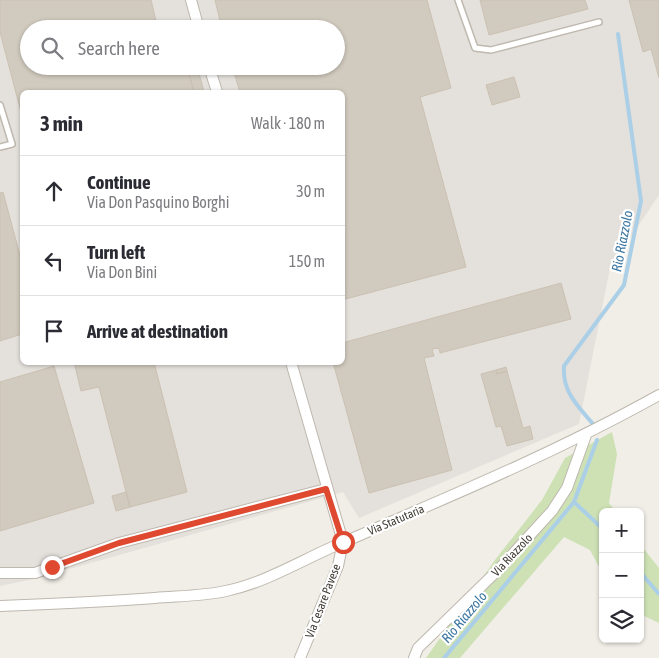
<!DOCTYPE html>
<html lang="en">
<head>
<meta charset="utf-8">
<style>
	body { margin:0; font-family:"Asap Condensed",sans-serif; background:#f7f7f7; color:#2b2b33 }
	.controls { position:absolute; right:15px; bottom:15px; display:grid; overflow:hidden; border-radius:8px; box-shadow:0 1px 4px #0004 }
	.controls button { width:45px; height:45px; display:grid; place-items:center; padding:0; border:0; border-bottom:1px solid #e1e1e2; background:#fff; color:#2b2b33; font:25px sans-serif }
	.stop { position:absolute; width:15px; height:15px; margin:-11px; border:4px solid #df4930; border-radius:50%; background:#fff }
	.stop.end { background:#df4930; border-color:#fff; box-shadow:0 1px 5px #0008 }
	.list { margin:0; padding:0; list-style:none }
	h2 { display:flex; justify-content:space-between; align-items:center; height:65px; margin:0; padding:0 20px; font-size:21px }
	h2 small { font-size:16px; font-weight:400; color:#7c7c81 }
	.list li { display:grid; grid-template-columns:32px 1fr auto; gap:15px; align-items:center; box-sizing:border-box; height:70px; padding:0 20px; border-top:1px solid #e1e1e2 }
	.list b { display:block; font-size:19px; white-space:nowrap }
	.list p { margin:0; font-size:16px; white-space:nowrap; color:#7c7c81 }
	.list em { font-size:16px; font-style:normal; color:#7c7c81 }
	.icon { flex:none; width:28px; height:28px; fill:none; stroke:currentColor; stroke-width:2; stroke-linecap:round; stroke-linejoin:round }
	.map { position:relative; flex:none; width:659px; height:658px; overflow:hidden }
	.search { position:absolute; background:#fff; box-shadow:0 1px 4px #0004; left:20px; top:20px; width:325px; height:55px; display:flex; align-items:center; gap:12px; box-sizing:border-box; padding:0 18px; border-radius:28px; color:#7c7c81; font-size:19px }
	.panel { position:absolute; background:#fff; box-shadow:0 1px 4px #0004; left:20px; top:90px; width:325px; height:275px; border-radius:8px }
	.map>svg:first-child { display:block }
</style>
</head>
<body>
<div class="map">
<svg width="659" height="658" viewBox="0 0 659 658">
	<rect width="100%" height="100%" fill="#f1eee7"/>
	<!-- industrial -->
	<path fill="#e4e0dc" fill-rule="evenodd" d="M 0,0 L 659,0 L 659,195 L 610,268 L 579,424 L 359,518 L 343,492 L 34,579 L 0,586 ZM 29,29 L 336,29 L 336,66 L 29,66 ZM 22,92 L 342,92 L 342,362 L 22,362 Z"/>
	<!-- green -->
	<path fill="#cde1b5" d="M 612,432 L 617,454 L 609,503 L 616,512 L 603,512 L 603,574 L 590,550 L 564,537 L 460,658 L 426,658 L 495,560 L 542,500 L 565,458 Z
		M 640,544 L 659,568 L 659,623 L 640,614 Z"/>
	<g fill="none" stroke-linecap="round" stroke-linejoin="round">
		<!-- stream -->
		<path stroke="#abcfe7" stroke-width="4" d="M 593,424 C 578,406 562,392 564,366 L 624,285 L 641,201 L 618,34
			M 574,502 L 603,529
			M 640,572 L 659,594
			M 444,658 L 574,502 L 597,440"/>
	</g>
	<!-- building -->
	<path fill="#d1cabe" stroke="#cbc1b2" d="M 0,0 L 151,0 L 158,29 L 29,29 L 29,66 L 187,66 L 194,92 L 22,92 L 22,116 L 0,32 Z
		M 215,0 L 427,0 L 451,88 L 420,97 L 466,267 L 342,300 L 342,92 L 240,92 L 232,66 L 336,66 L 336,29 L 222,29 Z
		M 480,0 L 585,0 L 588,9 L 489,35 Z
		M 629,0 L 659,0 L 659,78 L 651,49 L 643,52 Z
		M 186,23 L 187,29 L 177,29 L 176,25 Z
		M 187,66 L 197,66 L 204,92 L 194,92 Z
		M 514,77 L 520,97 L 492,105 L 486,85 Z
		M 3,192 L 22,263 L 22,334 L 0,341 L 0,193 Z
		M 561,283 L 571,319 L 440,353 L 439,348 L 432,349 L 434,356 L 424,358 L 452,470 L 369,493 L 333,362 L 342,362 L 342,343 Z
		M 74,362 L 154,362 L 187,492 L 130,507 L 99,387 L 81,391 Z
		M 54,366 L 94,503 L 0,531 L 0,382 Z
		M 506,367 L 507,371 L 497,374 L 496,370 Z
		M 496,370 L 497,374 L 507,371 L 523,428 L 530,426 L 533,439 L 507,446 L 501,426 L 496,427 L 481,374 Z
		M 126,492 L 130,507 L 116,511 L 112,496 Z"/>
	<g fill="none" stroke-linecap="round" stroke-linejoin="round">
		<defs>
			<path id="lane" d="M 458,0 L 475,48 L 491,50 L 599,22
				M 0,105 L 12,144 L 0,147"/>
			<path id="street" d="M 191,0 L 199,29
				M 209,66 L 217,92
				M 291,362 L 343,542 L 338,566 L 300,658
				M 0,573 L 35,573 L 119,543 L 326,489
				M 0,606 C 52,604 103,602 155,598 C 178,596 203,596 226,591 C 268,582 305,558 344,542 C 451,496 557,452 659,395
				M 414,658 L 418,648 L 500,568 L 552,511 L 567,488 L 586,435"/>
		</defs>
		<!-- lane casing -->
		<use href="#lane" stroke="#beb8ae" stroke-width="8"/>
		<!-- street casing -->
		<use href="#street" stroke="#beb8ae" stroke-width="12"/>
		<!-- lane -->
		<use href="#lane" stroke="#fff" stroke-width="5"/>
		<!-- street -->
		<use href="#street" stroke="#fff" stroke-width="10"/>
	</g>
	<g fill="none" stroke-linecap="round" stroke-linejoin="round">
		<!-- route -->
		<path stroke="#df4930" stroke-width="6" d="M 52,567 L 119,543 L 326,489 L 343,542"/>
	</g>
	<g text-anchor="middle" stroke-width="4.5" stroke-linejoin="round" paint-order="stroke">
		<!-- street labels -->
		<g font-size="12" fill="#433e37" stroke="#fff">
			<text transform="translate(396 520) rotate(-23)" y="4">Via Statutaria</text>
			<text transform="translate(512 555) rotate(-47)" y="4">Via Riazzolo</text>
			<text transform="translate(323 601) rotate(-69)" y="4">Via Cesare Pavese</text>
		</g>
		<!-- water labels -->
		<g font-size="14" font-style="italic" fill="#3e78a2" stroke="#fff">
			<text transform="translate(622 241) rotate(-79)" y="5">Rio Riazzolo</text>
			<text transform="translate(464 617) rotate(-50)" y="5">Rio Riazzolo</text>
		</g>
	</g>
</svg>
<div class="controls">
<button>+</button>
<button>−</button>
<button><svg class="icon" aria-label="layers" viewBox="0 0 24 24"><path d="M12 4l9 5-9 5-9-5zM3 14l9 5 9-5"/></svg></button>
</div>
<div class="stop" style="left:343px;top:542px"></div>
<div class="stop end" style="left:52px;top:567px"></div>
<div class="search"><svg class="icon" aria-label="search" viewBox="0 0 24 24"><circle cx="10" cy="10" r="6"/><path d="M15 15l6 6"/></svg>Search here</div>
<section class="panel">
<h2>3 min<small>Walk · 180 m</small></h2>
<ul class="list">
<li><svg class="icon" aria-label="ahead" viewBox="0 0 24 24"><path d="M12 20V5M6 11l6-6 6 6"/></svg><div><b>Continue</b><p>Via Don Pasquino Borghi</p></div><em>30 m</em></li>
<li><svg class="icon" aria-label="left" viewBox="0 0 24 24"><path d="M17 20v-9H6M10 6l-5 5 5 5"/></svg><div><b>Turn left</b><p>Via Don Bini</p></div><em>150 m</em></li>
<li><svg class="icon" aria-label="arrive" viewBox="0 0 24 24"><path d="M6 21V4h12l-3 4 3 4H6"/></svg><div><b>Arrive at destination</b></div></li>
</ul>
</section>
</div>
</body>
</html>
